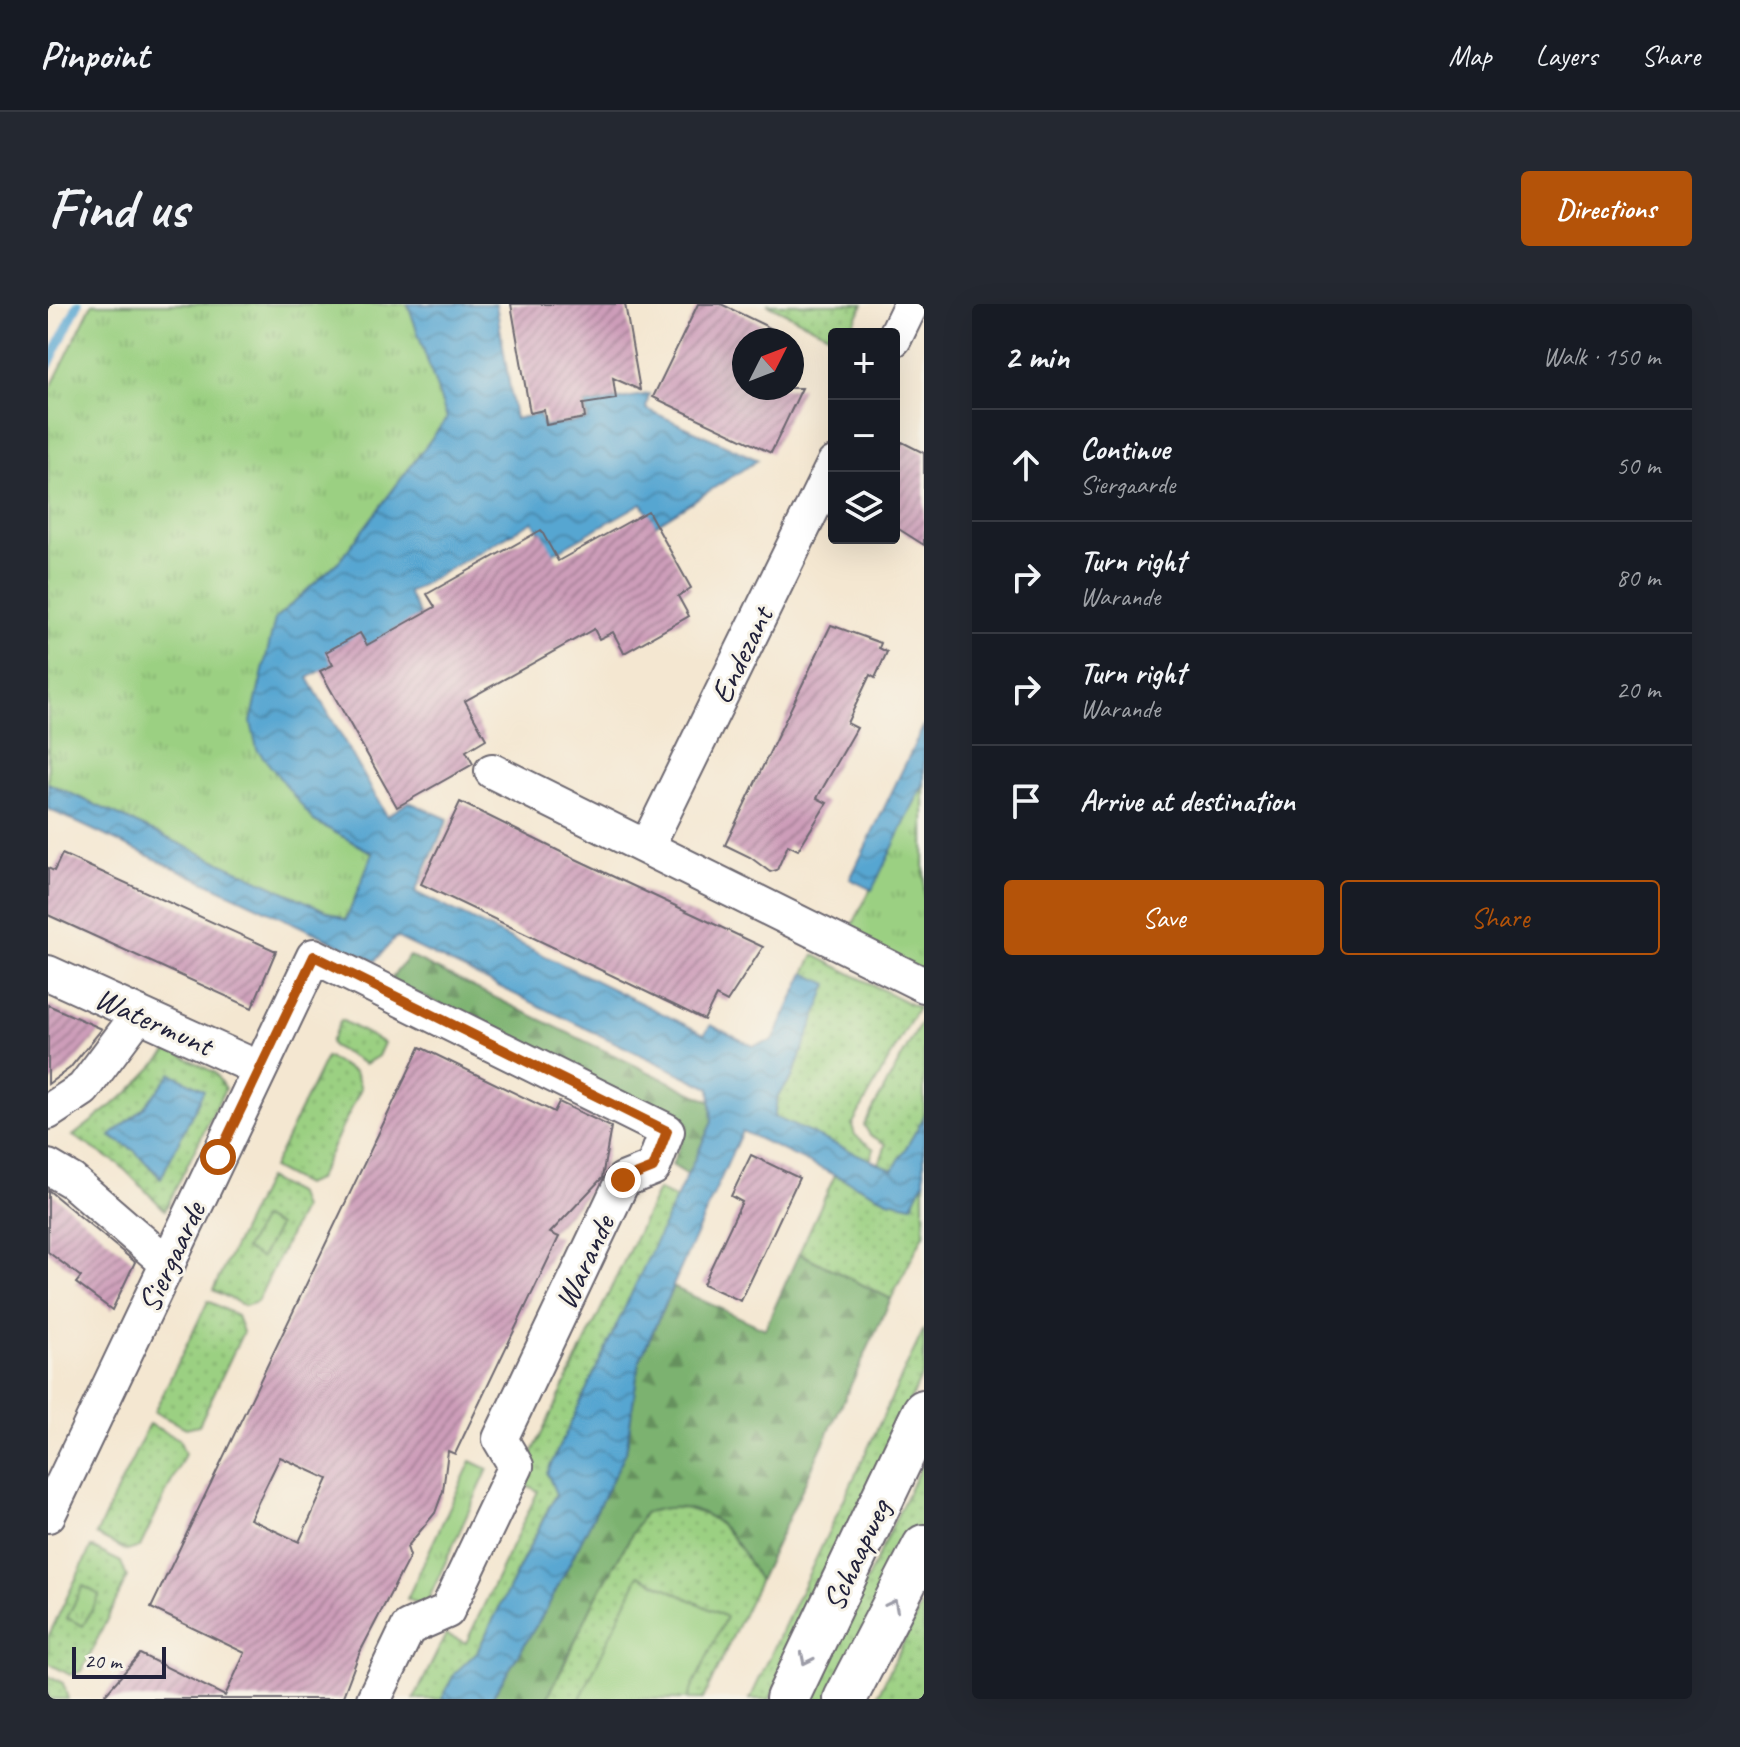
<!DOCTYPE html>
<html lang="en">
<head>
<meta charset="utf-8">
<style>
	body { margin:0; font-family:Caveat,sans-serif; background:#242831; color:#f1f3f6 }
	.controls { position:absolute; right:24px; top:24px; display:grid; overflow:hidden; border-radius:8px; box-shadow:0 8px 32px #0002 }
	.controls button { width:72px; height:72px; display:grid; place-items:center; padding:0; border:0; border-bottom:2px solid #363941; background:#171b24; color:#f1f3f6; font:40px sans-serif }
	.compass { position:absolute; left:684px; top:24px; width:72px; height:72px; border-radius:50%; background:#171b24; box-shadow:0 8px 32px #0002; rotate:48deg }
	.scale { position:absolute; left:24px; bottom:20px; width:94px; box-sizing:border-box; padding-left:8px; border:4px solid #22223b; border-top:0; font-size:22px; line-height:28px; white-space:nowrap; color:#22223b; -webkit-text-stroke:6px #f7f3e8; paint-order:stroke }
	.stop { position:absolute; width:24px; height:24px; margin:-18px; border:6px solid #b45309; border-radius:50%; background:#fff }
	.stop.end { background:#b45309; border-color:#fff; box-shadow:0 2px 8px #0008 }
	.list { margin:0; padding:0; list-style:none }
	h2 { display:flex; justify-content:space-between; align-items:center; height:104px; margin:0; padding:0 32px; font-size:34px }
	h2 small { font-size:26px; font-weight:400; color:#9ea1a6 }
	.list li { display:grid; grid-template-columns:52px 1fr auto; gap:24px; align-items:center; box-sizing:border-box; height:112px; padding:0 32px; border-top:2px solid #363941 }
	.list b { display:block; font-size:30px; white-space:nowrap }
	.list p { margin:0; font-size:26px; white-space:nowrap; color:#9ea1a6 }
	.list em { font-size:26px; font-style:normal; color:#9ea1a6 }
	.actions { display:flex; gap:16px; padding:24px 32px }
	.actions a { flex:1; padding:18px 0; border:2px solid #b45309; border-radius:8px; text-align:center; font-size:28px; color:#b45309 }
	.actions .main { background:#b45309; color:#fff }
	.icon { flex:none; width:44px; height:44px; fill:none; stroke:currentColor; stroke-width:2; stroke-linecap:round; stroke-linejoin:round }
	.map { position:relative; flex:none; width:876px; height:1395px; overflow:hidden; border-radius:8px }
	header { display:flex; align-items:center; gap:48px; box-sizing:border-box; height:112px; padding:0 40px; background:#171b24; border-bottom:2px solid #363941 }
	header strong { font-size:38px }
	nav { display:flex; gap:44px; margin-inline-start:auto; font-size:28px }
	.intro { display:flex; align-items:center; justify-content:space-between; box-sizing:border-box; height:192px; padding:0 48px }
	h1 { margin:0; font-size:56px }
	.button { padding:20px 36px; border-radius:8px; background:#b45309; color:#fff; font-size:28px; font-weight:700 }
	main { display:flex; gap:48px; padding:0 48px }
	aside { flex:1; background:#171b24; border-radius:8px; box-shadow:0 8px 32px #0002 }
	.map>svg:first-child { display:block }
</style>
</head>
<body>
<header>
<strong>Pinpoint</strong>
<nav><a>Map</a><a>Layers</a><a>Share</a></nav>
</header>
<div class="intro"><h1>Find us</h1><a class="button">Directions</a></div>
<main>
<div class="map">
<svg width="876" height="1395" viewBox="0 0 876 1395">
	<defs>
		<pattern id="grass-dots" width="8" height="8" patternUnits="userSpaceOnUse" patternTransform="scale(2)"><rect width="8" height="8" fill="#9bd082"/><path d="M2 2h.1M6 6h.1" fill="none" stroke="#85b271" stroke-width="1.8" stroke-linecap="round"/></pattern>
		<pattern id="forest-firs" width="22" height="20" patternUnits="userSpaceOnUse" patternTransform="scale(2)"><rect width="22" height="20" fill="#7cb270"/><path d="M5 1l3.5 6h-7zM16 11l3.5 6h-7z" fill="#65905d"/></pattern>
		<pattern id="park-tufts" width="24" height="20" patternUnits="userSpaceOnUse" patternTransform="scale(2)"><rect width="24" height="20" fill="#9bd082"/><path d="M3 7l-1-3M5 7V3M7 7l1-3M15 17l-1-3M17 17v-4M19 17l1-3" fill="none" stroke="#85b271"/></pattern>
		<pattern id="water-waves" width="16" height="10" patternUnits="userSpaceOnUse" patternTransform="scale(2)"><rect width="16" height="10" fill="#57a6d1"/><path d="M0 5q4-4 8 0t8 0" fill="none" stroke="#4887ab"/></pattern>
		<pattern id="building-hatch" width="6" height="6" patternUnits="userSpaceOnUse" patternTransform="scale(2)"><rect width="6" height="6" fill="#cd9db9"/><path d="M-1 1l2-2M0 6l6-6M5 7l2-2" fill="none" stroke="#a68098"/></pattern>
	</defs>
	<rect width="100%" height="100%" fill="#f7f3e8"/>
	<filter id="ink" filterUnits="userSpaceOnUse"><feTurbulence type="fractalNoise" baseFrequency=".0125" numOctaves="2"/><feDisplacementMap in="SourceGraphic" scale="16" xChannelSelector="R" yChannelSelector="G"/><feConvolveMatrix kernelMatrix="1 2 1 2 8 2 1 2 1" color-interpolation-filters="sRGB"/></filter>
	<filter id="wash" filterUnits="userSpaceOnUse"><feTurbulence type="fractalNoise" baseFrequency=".006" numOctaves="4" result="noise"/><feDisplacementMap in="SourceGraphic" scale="32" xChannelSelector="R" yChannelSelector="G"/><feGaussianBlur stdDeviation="1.8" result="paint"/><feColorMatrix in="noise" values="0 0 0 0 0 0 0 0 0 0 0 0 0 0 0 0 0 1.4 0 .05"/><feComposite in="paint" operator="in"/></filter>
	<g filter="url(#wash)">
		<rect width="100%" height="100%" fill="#f4e7d1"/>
		<!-- grass -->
		<path fill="url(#grass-dots)" stroke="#5e795e" stroke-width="2" fill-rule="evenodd" d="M 719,0 L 815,0 L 801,30 L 786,33 Z
			M 766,651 L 870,704 L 804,821 L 807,831 L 826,845 L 822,856 L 726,813 L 730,791 L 744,774 L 779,680 L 757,669 Z
			M 876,713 L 876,813 L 845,866 L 831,860 L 838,840 L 822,831 L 816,821 Z
			M 293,716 L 336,739 L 330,752 L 317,760 L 284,742 L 282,738 Z
			M 122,745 L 167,769 L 177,785 L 117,906 L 72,861 L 25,832 L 80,789 ZM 123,770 L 112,874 L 87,847 L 63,832 L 96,803 Z
			M 278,753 L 307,768 L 313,784 L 269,876 L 256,881 L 224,864 Z
			M 787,871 L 840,896 L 863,900 L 876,877 L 876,930 L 843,995 L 751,949 Z
			M 219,874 L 249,890 L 254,905 L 209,998 L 197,1002 L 165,986 Z
			M 610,886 L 629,895 L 499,1169 L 508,1189 L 429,1348 L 406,1370 L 394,1395 L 366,1395 L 398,1330 L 418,1339 L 490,1187 L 471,1177 Z
			M 160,997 L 189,1012 L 195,1028 L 151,1121 L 138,1124 L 106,1108 Z
			M 876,1025 L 876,1067 L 722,1395 L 702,1395 Z
			M 101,1120 L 131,1135 L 137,1150 L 92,1243 L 79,1247 L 48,1231 Z
			M 876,1155 L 876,1220 L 785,1395 L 762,1395 Z
			M 622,1201 C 677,1211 685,1229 711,1277 L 655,1395 L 499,1395 L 548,1293 L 596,1209 Z
			M 43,1243 L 73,1258 L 79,1274 L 34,1367 L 22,1371 L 0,1359 L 0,1333 Z
			M 876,1296 L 876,1394 L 828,1395 Z
			M 0,1372 L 15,1379 L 20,1395 L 0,1395 Z"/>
		<!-- forest -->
		<path fill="url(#forest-firs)" stroke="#4f6a56" stroke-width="2" d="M 361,652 L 663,798 L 664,818 L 640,871 L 624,861 L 640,821 L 342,676 Z
			M 751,949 L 843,995 L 711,1277 C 683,1226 660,1189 596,1209 L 548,1293 L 499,1395 L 443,1395 L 499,1304 L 578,1148 L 591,1058 L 625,983 L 717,1025 Z"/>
		<!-- park -->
		<path fill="url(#park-tufts)" stroke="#5e795e" stroke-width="2" d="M 44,0 L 360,0 L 399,114 L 292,256 L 227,315 L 266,517 L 325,549 L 298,616 L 0,479 L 0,89 Z
			M 876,479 L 876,681 L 795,640 Z
			M 214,914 L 230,922 L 213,954 L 197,945 Z
			M 423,1157 L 440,1165 L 377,1303 L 359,1295 Z
			M 35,1282 L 52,1291 L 35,1322 L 19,1314 Z"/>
		<!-- pitch -->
		<path fill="#9bd082" stroke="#5e795e" stroke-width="2" d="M 591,1271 L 678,1313 L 639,1395 L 532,1395 Z"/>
		<!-- water -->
		<path fill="url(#water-waves)" stroke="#3c6486" stroke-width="2" d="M 360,0 L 448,0 L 467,115 L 491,110 L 496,123 L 540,116 L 537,101 L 601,90 L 598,105 L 710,156 L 607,221 L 594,199 L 504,250 L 485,217 L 360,289 L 372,312 L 260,374 L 339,512 L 361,498 L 400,515 L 367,588 L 656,730 L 663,721 L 705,742 L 725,737 L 757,669 L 780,680 L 744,774 L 730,791 L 726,813 L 845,866 L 876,813 L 876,877 L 864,901 L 840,896 L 694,827 L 591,1058 L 578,1148 L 499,1304 L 443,1395 L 394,1395 L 406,1370 L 429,1348 L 508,1190 L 499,1169 L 664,818 L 662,784 L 348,633 L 327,657 L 0,505 L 0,479 L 298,616 L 325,549 L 266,517 L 209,445 L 203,418 L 227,315 L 292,256 L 399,114 Z
			M 876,421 L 876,479 L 824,586 L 802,575 Z
			M 123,769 L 156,786 L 113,874 L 87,847 L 62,832 L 96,803 Z"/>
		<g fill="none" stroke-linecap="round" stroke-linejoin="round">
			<!-- stream -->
			<path stroke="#57a6d1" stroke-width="9" d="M 0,62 L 30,0"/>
		</g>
		<g id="blocks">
			<!-- building -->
			<path fill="url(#building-hatch)" fill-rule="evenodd" d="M 463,0 L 577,0 L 592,86 L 565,74 L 568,95 L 535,100 L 537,114 L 498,121 L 496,106 L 482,109 Z
				M 650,0 L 673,0 L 747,36 L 696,36 L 696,84 L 754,84 L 723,149 L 605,93 Z
				M 854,138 L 876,149 L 876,241 L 846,222 L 846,155 Z
				M 600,207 L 643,284 L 630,292 L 641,312 L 576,349 L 565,328 L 551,335 L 546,325 L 417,397 L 438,435 L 418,447 L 425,460 L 349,503 L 272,367 L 285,361 L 278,348 L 312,329 L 319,341 L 387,303 L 379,290 L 493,226 L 510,257 Z
				M 783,321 L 833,339 L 831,344 L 839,348 L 827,374 L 822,371 L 799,419 L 809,424 L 769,494 L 779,499 L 750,546 L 740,541 L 729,566 L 722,568 L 702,553 L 677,541 Z
				M 412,498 L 515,549 L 715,643 L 679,698 L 668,692 L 656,716 L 630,703 L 373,580 Z
				M 14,550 L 228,647 L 204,704 L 0,611 L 0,564 L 6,567 Z
				M 0,701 L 54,725 L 22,764 L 0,780 Z
				M 372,743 L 506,808 L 511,798 L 563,823 L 554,874 L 502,929 L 511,933 L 407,1150 L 400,1147 L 395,1187 L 387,1209 L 359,1243 L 362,1252 L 311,1350 L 294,1395 L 53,1395 L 92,1350 L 177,1392 L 197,1349 L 103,1304 ZM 232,1153 L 280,1175 L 251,1238 L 202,1215 Z
				M 703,851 L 751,874 L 693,997 L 655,980 L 694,898 L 683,892 Z
				M 0,886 L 87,958 L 64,1006 L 28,979 L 33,973 L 0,948 Z"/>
		</g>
	</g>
	<g filter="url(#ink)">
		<use href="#blocks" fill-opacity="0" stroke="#6c6770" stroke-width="2"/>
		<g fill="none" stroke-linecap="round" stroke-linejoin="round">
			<defs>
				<path id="minor" d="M 846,35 L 863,0
					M 444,467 L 876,681
					M 599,542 L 786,160
					M 0,669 L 212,765
					M 0,808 L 35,785 L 91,710
					M 0,863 L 24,877 L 120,960
					M 0,1211 L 266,652 L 619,827 L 605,864 L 575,876 L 452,1135 L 468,1162 L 399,1307 L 360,1324 L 326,1395"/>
				<path id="tertiary" d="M 739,1395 L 876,1107
					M 797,1395 L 876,1242"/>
			</defs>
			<!-- minor casing -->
			<use href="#minor" stroke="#6c6770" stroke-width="38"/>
			<!-- tertiary casing -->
			<use href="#tertiary" stroke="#6c6770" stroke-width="46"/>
			<!-- minor -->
			<use href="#minor" stroke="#fff" stroke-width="34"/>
			<!-- tertiary -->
			<use href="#tertiary" stroke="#fff" stroke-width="42"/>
		</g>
		<!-- one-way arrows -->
		<defs><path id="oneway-chevron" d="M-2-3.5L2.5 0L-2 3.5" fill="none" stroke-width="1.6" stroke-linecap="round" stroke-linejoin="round" transform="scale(2)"/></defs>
		<g stroke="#9c9ca7">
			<use href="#oneway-chevron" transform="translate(845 1301) rotate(-63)"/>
			<use href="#oneway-chevron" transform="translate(758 1355) rotate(116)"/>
		</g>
	</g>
	<g fill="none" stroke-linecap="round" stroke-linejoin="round" filter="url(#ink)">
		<!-- route -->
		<path stroke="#b45309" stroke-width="10" d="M 170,853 L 266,652 L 619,827 L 605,864 L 575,876"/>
	</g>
	<g text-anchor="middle" stroke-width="6" stroke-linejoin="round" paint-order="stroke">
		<!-- street labels -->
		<g font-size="32" fill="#22223b" stroke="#f7f3e8">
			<text transform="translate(693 351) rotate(-64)" y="11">Endezant</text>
			<text transform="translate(106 717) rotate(24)" y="11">Watermunt</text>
			<text transform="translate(123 953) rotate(-65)" y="11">Siergaarde</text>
			<text transform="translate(536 958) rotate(-65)" y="11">Warande</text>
			<text transform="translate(808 1251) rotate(-65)" y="11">Schaapweg</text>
		</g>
	</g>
</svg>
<div class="controls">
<button>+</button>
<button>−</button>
<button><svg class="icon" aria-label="layers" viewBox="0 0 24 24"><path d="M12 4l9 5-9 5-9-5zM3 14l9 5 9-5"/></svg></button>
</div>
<svg class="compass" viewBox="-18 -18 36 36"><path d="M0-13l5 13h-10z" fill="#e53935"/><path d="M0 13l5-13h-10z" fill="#9ea1a6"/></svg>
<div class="scale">20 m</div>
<div class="stop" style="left:170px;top:853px"></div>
<div class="stop end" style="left:575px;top:876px"></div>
</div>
<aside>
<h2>2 min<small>Walk · 150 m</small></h2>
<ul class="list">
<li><svg class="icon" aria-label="ahead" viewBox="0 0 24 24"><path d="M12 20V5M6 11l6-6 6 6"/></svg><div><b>Continue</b><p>Siergaarde</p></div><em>50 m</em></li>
<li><svg class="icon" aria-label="right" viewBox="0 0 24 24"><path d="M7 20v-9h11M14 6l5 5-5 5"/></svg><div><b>Turn right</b><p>Warande</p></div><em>80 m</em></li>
<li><svg class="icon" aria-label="right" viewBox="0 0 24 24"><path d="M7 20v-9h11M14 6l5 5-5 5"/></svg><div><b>Turn right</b><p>Warande</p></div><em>20 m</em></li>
<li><svg class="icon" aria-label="arrive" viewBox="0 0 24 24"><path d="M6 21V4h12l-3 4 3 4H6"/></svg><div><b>Arrive at destination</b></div></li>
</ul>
<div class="actions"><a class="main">Save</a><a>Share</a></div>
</aside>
</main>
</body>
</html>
